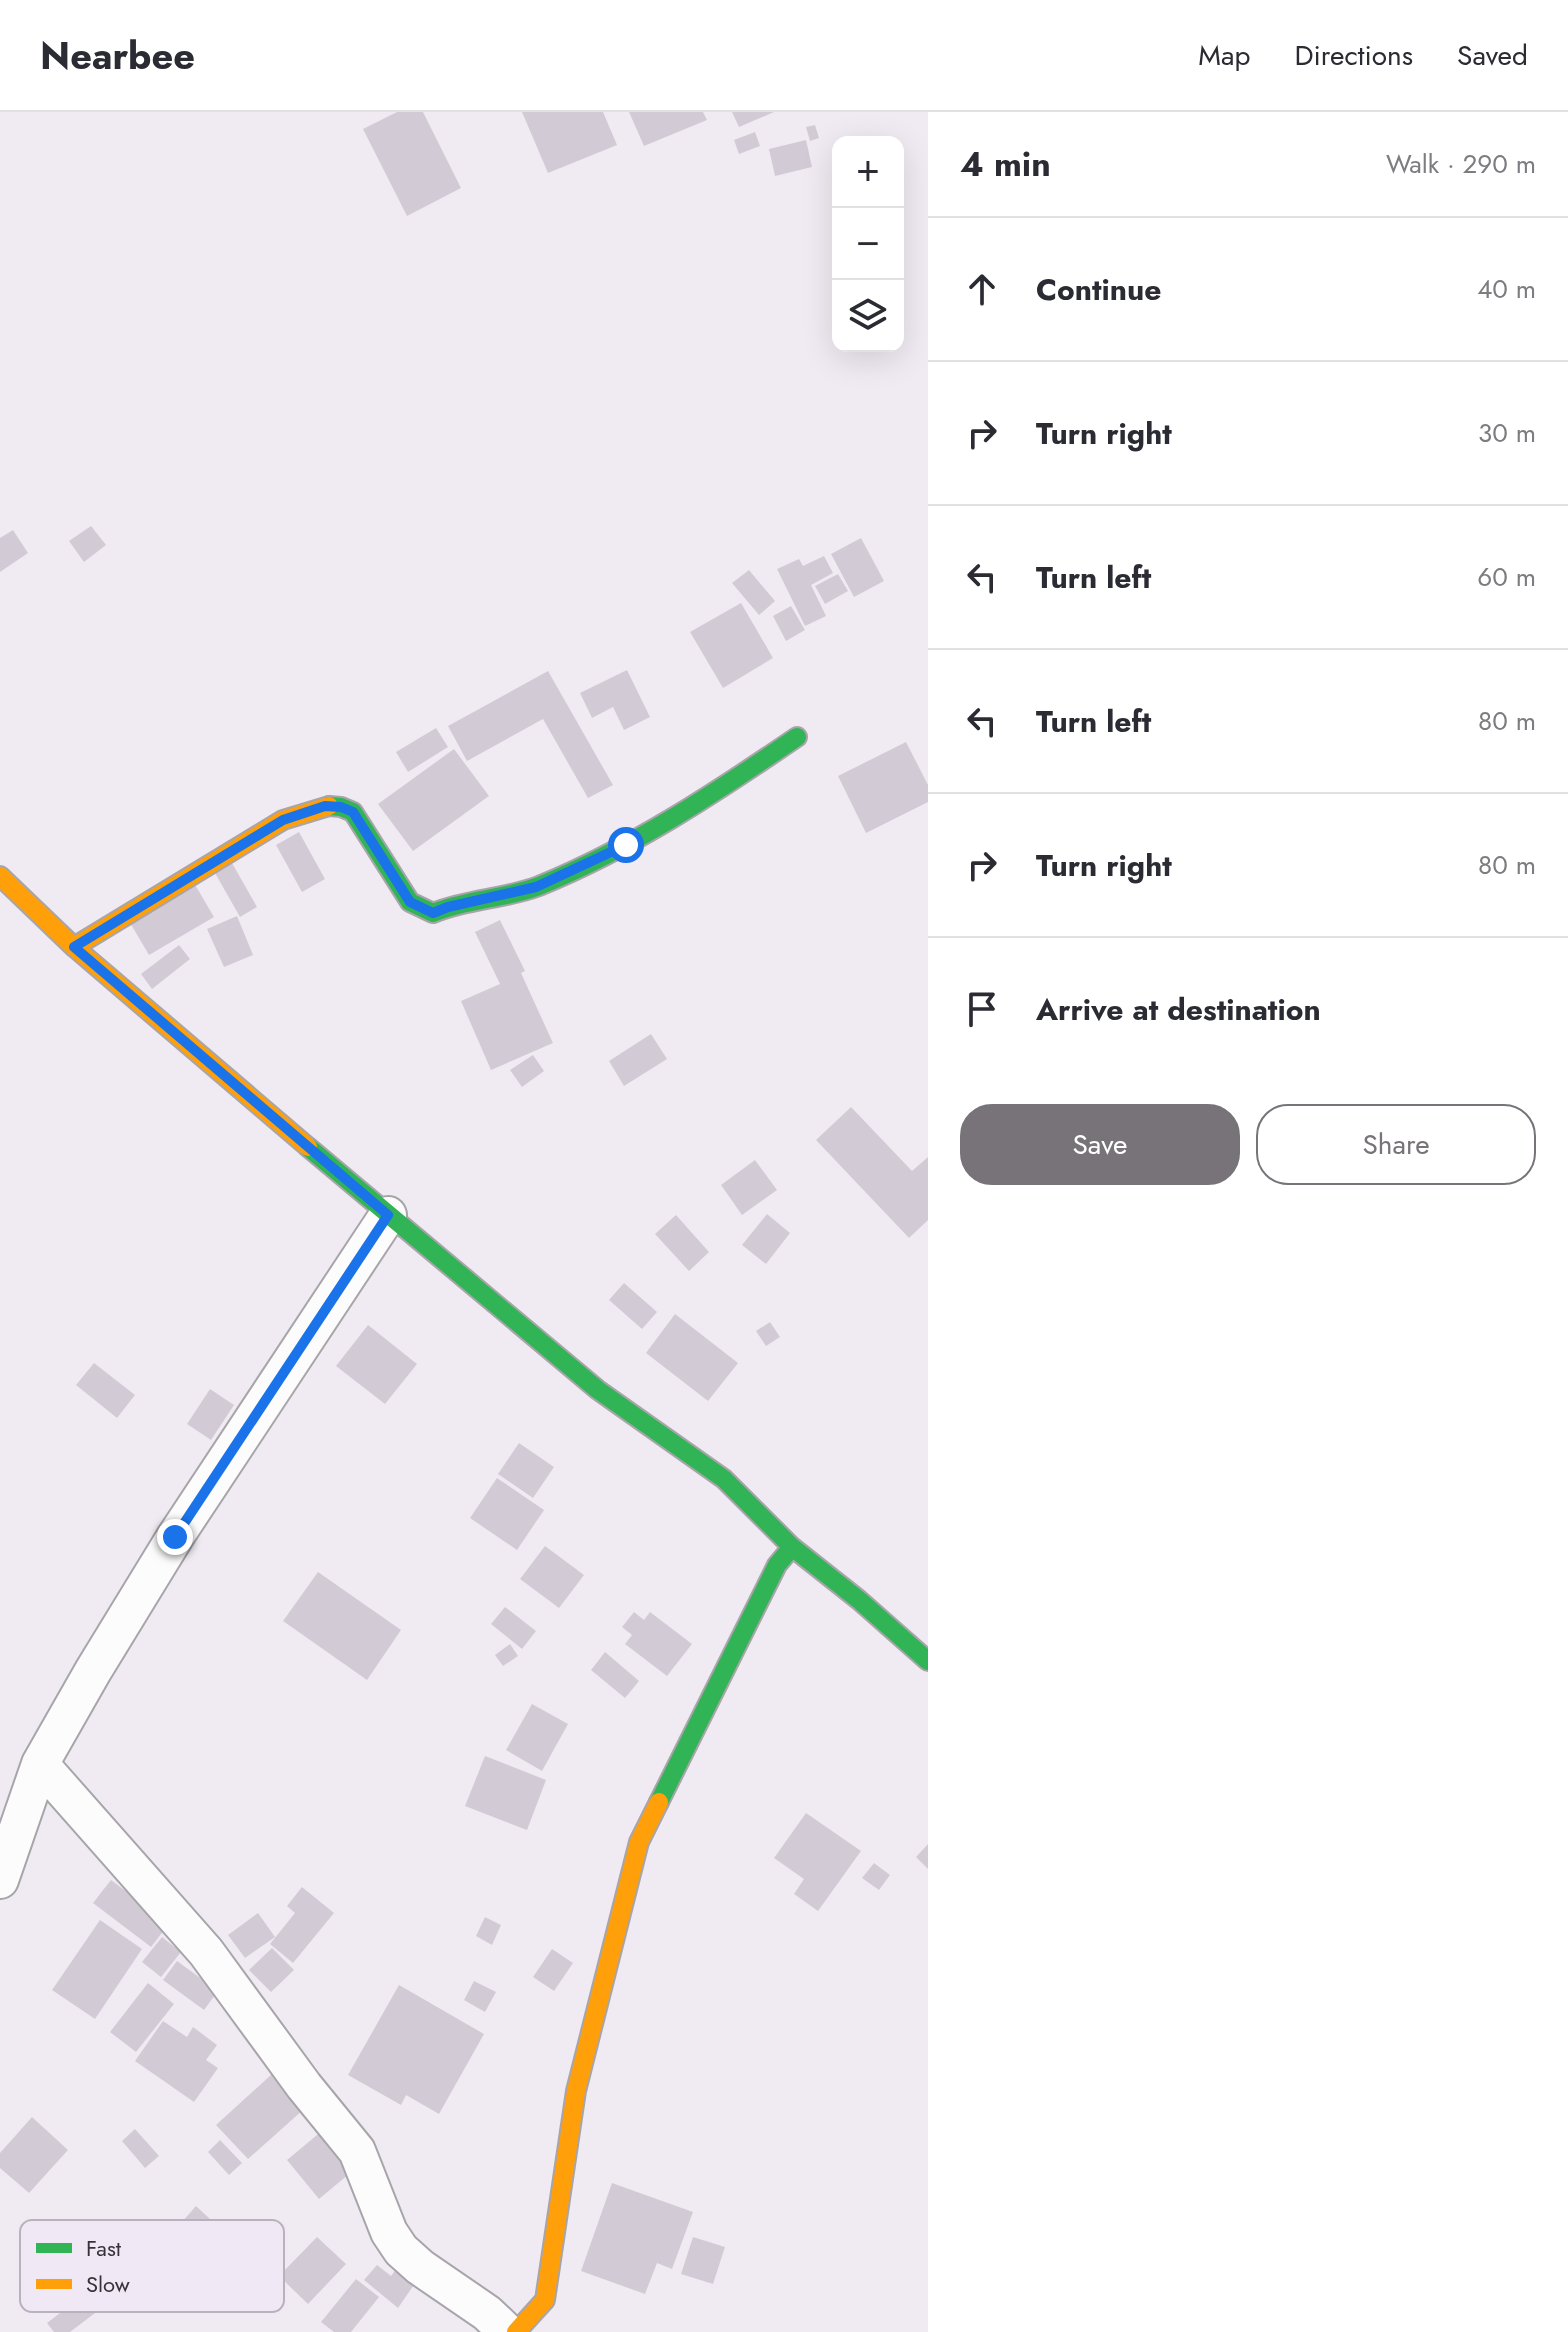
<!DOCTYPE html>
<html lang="en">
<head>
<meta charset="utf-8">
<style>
	body { margin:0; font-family:Jost,sans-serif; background:#f7f7f7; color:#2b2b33 }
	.controls { position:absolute; right:24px; top:24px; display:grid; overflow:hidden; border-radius:16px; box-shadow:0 8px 32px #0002 }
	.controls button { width:72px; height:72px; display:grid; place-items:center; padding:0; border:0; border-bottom:2px solid #e1e1e2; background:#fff; color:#2b2b33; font:40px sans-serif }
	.stop { position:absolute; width:24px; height:24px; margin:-18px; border:6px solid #1a73e8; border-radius:50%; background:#fff }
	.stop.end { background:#1a73e8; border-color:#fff; box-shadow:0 2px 8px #0008 }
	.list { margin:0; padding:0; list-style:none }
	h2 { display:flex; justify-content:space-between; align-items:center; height:104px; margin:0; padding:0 32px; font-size:34px }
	h2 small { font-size:26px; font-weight:400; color:#7c7c81 }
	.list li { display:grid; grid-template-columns:52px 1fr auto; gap:24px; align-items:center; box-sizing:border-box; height:144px; padding:0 32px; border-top:2px solid #e1e1e2 }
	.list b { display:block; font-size:30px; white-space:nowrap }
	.list em { font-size:26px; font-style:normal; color:#7c7c81 }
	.actions { display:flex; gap:16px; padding:24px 32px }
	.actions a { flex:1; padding:18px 0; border:2px solid #777379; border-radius:32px; text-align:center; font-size:28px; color:#777379 }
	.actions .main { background:#777379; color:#fff }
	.icon { flex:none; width:44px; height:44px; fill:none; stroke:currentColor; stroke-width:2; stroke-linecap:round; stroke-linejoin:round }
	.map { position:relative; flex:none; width:928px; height:2220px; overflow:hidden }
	header { display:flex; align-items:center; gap:48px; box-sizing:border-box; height:112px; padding:0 40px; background:#fff; border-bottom:2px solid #e1e1e2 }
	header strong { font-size:38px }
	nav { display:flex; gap:44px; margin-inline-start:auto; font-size:28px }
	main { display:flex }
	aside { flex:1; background:#fff }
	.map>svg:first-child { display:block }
</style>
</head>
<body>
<header>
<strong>Nearbee</strong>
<nav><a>Map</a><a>Directions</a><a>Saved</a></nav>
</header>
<main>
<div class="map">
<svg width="928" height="2220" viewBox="0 0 928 2220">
	<rect width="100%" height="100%" fill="#f0ebf2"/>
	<!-- building -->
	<path fill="#d2cbd6" d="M 397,0 L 423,0 L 461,76 L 407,104 L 363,17 Z
		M 522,0 L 603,0 L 617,33 L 548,61 Z
		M 629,0 L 703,0 L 707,8 L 644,34 Z
		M 732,0 L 774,0 L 739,15 Z
		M 815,13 L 819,26 L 810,29 L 806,15 Z
		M 755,20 L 760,34 L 739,42 L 734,28 Z
		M 806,28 L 812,55 L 775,64 L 769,37 Z
		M 91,414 L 106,433 L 84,450 L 69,429 Z
		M 13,418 L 28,441 L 0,460 L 0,426 Z
		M 861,426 L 884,469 L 854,485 L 831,442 Z
		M 824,444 L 833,461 L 811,473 L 826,504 L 805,514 L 777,457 L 799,447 L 803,454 Z
		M 749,458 L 775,489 L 759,503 L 732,471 Z
		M 838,462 L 848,479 L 825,492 L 815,474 Z
		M 741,491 L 773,546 L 723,576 L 690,520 Z
		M 791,494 L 805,518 L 786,529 L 773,504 Z
		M 627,558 L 650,605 L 624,618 L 613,595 L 592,606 L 580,581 Z
		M 548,559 L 613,673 L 588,686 L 543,607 L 467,649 L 448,614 Z
		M 436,616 L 448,635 L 408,660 L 396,640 Z
		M 906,630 L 928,673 L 928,690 L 866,721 L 838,664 Z
		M 454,637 L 489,684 L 413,739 L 378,692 Z
		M 299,720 L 325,767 L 302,780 L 276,733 Z
		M 232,751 L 257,795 L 240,805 L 215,761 Z
		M 194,771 L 214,805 L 149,843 L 129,809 Z
		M 237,804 L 253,843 L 224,855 L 207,817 Z
		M 500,808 L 525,859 L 521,861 L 553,931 L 491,958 L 461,889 L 500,872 L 475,820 Z
		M 179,833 L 190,847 L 152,877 L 141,862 Z
		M 651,922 L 667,947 L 624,974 L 609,949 Z
		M 533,943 L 544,959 L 522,975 L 510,958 Z
		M 851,995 L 912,1059 L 928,1045 L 928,1108 L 909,1126 L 816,1028 Z
		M 755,1048 L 777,1078 L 742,1103 L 721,1073 Z
		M 767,1102 L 790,1121 L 766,1152 L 742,1133 Z
		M 676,1103 L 709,1140 L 689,1159 L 655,1122 Z
		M 624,1171 L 657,1200 L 642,1217 L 609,1188 Z
		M 675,1202 L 738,1251 L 708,1289 L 646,1241 Z
		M 770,1210 L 780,1225 L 766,1234 L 756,1219 Z
		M 368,1213 L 417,1252 L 385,1292 L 336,1254 Z
		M 94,1251 L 135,1283 L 117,1306 L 76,1273 Z
		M 210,1277 L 234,1293 L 211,1328 L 187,1312 Z
		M 519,1331 L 554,1355 L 533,1386 L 498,1362 Z
		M 497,1366 L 544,1398 L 517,1438 L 470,1406 Z
		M 545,1434 L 584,1463 L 559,1496 L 520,1467 Z
		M 318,1460 L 401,1518 L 367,1568 L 283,1509 Z
		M 505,1495 L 536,1519 L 522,1537 L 491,1512 Z
		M 634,1500 L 644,1508 L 650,1500 L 692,1532 L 667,1564 L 625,1532 L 632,1523 L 622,1515 Z
		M 510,1532 L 518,1544 L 503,1554 L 495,1543 Z
		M 605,1540 L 639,1569 L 625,1586 L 591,1558 Z
		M 532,1592 L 568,1612 L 542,1659 L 506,1638 Z
		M 485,1644 L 546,1668 L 527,1718 L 465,1694 Z
		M 806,1701 L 861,1739 L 818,1799 L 794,1782 L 804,1767 L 774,1746 Z
		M 928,1732 L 928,1757 L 916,1745 Z
		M 874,1751 L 890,1763 L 879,1778 L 862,1766 Z
		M 111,1768 L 169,1812 L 151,1835 L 93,1791 Z
		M 302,1775 L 334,1801 L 293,1851 L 270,1832 L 295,1801 L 287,1794 Z
		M 258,1801 L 275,1825 L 245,1846 L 228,1823 Z
		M 485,1805 L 501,1813 L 492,1833 L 476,1824 Z
		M 100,1808 L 142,1837 L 95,1907 L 52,1878 Z
		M 162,1825 L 181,1840 L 161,1865 L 142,1850 Z
		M 272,1836 L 294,1858 L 271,1880 L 249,1858 Z
		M 552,1837 L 573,1851 L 554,1879 L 533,1865 Z
		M 177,1849 L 218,1879 L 204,1898 L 163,1868 Z
		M 474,1869 L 496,1880 L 485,1900 L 464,1888 Z
		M 148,1871 L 174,1892 L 136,1940 L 110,1920 Z
		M 399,1873 L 484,1922 L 439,2002 L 406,1983 L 401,1993 L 348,1963 Z
		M 163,1909 L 187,1925 L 193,1915 L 217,1933 L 206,1948 L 218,1956 L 194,1990 L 135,1949 Z
		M 272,1962 L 304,1997 L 248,2047 L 216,2013 Z
		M 32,2005 L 68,2038 L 29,2081 L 0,2056 L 0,2041 Z
		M 135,2017 L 159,2044 L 145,2056 L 122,2029 Z
		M 323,2018 L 355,2057 L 319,2087 L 287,2048 Z
		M 220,2028 L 242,2051 L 229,2063 L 208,2040 Z
		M 612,2071 L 693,2100 L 672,2157 L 657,2151 L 645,2182 L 581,2159 Z
		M 196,2094 L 222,2118 L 208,2133 L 217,2141 L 182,2181 L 147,2150 Z
		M 317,2125 L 346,2152 L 308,2192 L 279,2164 Z
		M 693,2125 L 725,2135 L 713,2172 L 681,2162 Z
		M 377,2153 L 391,2164 L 398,2155 L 416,2170 L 398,2196 L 364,2168 Z
		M 356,2167 L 379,2185 L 351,2220 L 334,2220 L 321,2210 Z
		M 94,2175 L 107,2192 L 70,2220 L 54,2220 L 47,2211 Z"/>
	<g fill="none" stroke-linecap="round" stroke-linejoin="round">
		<defs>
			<path id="street" d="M 40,1652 L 206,1840 L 304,1974 L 357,2039 L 389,2120 L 401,2138 L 420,2155 L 487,2201 L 507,2220
				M 0,1768 L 40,1652 L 93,1559 L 175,1425 L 388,1103"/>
			<path id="fast" d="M 329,694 L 341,695 L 353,700 L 410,790 L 433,801 C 467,787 505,787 539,774 C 632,736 715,681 797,625
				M 308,1035 L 598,1278 L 724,1367 L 792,1435 L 859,1488 L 928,1549
				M 659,1690 L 777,1453 L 792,1435"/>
			<path id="slow" d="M 0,764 L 74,835 L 308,1035
				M 74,835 L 283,708 L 329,694
				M 516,2220 L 545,2188 L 576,1979 L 639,1730 L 659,1690"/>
		</defs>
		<!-- street casing -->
		<use href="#street" stroke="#a8a5aa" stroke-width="40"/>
		<!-- fast casing -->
		<use href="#fast" stroke="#a8a5aa" stroke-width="22"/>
		<!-- slow casing -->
		<use href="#slow" stroke="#a8a5aa" stroke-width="22"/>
		<!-- street -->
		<use href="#street" stroke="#fdfcfd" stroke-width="36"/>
		<!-- fast -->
		<use href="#fast" stroke="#30b455" stroke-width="18"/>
		<!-- slow -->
		<use href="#slow" stroke="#ff9f0a" stroke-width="18"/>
	</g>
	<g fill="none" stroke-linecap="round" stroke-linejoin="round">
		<!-- route -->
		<path stroke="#1a73e8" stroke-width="10" d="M 175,1425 L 388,1103 L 74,835 L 283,708 L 325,694 L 341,695 L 353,700 L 410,790 L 433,801 L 448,795 L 536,775 L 626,733"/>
	</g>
	<!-- legend -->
	<rect x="20" y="2108" width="264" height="92" rx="12" fill="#f1e8f5" stroke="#b9b2bc" stroke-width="2"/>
	<rect x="36" y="2131" width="36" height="10" fill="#30b455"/>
	<rect x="36" y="2167" width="36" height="10" fill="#ff9f0a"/>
	<g font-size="22" fill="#363338">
		<text x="86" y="2144">Fast</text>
		<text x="86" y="2180">Slow</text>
	</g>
</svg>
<div class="controls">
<button>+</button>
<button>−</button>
<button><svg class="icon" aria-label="layers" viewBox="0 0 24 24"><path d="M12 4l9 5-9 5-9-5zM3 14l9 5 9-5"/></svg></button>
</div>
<div class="stop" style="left:626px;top:733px"></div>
<div class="stop end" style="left:175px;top:1425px"></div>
</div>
<aside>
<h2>4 min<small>Walk · 290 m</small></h2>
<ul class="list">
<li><svg class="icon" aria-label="ahead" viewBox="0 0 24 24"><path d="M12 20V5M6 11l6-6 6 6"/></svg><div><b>Continue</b></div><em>40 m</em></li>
<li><svg class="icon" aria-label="right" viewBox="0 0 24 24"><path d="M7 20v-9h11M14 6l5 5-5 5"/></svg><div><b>Turn right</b></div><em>30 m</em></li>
<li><svg class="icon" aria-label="left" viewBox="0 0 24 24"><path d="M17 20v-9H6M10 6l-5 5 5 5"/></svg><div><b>Turn left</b></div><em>60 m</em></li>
<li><svg class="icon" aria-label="left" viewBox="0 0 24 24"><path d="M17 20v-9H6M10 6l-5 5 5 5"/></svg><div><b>Turn left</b></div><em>80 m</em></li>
<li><svg class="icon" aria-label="right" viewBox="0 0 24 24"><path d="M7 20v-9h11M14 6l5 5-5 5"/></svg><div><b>Turn right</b></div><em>80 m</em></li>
<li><svg class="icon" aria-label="arrive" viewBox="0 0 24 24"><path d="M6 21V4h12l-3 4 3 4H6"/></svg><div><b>Arrive at destination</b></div></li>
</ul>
<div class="actions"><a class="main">Save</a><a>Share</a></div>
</aside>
</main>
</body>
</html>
